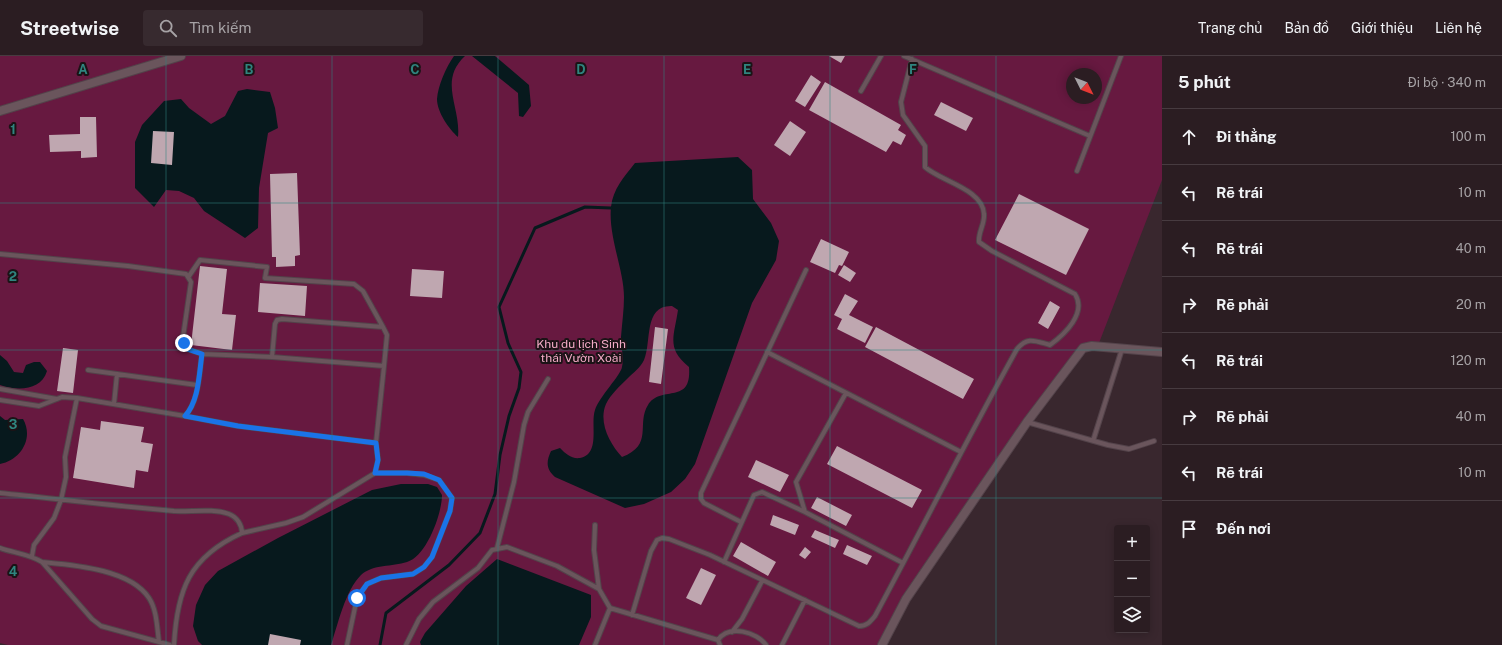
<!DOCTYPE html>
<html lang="vi">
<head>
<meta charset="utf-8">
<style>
	body { margin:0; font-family:"Public Sans",sans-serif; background:#372a2f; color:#f1f3f6 }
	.controls { position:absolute; right:12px; bottom:12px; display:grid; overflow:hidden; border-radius:4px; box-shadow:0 2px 10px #0003 }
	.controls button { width:36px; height:36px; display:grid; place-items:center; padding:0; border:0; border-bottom:1px solid #473b40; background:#2b1d22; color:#f1f3f6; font:20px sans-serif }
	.compass { position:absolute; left:1066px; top:12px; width:36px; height:36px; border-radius:50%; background:#2b1d22; box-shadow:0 2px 10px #0003; rotate:132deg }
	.stop { position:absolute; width:12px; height:12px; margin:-9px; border:3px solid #1a73e8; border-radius:50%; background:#fff }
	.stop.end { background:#1a73e8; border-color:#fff; box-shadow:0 1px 4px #0008 }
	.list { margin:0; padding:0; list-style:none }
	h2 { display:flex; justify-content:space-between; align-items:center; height:52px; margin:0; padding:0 16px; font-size:17px }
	h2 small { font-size:13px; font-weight:400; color:#a6a2a5 }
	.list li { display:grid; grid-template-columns:26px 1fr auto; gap:12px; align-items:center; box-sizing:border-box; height:56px; padding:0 16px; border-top:1px solid #473b40 }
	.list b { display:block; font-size:15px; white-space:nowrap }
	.list em { font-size:13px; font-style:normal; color:#a6a2a5 }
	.icon { flex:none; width:22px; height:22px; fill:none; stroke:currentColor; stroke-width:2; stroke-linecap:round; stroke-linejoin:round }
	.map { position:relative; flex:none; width:1162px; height:589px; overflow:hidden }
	header { display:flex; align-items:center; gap:24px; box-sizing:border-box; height:56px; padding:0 20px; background:#2b1d22; border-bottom:1px solid #473b40 }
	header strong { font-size:19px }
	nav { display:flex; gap:22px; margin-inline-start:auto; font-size:14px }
	.search { width:280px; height:36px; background:#372a2f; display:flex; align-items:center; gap:10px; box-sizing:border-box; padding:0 14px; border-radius:4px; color:#a6a2a5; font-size:15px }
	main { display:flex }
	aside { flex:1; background:#2b1d22 }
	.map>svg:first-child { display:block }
</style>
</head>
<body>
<header>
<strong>Streetwise</strong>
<div class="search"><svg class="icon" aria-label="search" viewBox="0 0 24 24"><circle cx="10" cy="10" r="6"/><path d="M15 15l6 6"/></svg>Tìm kiếm</div>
<nav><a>Trang chủ</a><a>Bản đồ</a><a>Giới thiệu</a><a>Liên hệ</a></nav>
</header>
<main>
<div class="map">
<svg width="1162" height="589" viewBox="0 0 1162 589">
	<rect width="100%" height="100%" fill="#39272e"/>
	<!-- green -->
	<path fill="#671940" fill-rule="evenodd" d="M 0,0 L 1162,0 L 1162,124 L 1099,287 L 1081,289 L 1024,363 L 902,542 L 878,589 L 8,589 L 0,587 ZM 1072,18 L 1096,18 L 1096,42 L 1072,42 Z"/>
	<!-- water -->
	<path fill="#07191d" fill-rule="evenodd" d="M 454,0 L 465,0 C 438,25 461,51 458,81 C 449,73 437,56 437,43 C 438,30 446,11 454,0 Z
		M 472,0 L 495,0 L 529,29 L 531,50 L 523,61 L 519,60 L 518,37 Z
		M 247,33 L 270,36 L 275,52 L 278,72 L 268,77 L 259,132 L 258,172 L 245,182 L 204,155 L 194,142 L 179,135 L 166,134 L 154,151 L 135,132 L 135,86 L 142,69 L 164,45 L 181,43 L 189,52 L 211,68 L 225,60 L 238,35 Z
		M 738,101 L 752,114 L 753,143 L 771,167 L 779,185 L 776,204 L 752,247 L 695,408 L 685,423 L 671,436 L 644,448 L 625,452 L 555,421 C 546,413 546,406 551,395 L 560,392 C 566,398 571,403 580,402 C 601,398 590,368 595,354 C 599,341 621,319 622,311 C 624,302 621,290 621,281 C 622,267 624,254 624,241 C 624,214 608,180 611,151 C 613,133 624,121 635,107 ZM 672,250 L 678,254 C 674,281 666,292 689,311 C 692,350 661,328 648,349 C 636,368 654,389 622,401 C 610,388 598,366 606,348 C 611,338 620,330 628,322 C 633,317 641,311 644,304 C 652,286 643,249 672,250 Z
		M 0,299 L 7,305 L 14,316 L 23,317 L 26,309 L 34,306 L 40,306 L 47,315 C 41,335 17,335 0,329 Z
		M 0,360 L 5,364 L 23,363 C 34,382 21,404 0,408 Z
		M 401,428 L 428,428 L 437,431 L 442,439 C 442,457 427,500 407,506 C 392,511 373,508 361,519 C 345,535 338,568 331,589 L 202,589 L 198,585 L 193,570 L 196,549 L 205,529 L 218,515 L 278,482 L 372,434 Z
		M 497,503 L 591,539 L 591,561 L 579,589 L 421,589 L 420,586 L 425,577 L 466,530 Z"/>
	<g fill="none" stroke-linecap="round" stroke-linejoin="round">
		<!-- stream -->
		<path stroke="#07191d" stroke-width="3" d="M 380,589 L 386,557 L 449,509 L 480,477 L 495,438 L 500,399 L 509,360 L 519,332 L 521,316 L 508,287 L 499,251 L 535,172 L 585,151 L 611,152"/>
	</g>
	<!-- building -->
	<path fill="#bfa7b0" d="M 829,0 L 845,0 L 841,7 Z
		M 811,19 L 821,26 L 805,51 L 795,45 Z
		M 825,26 L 901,69 L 898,74 L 906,79 L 901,89 L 893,85 L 886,96 L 809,54 Z
		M 941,46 L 973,62 L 966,75 L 934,59 Z
		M 80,61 L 96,61 L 97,101 L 81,102 L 81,95 L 50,96 L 49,79 L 80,78 Z
		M 790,65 L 806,76 L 790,100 L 774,89 Z
		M 153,75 L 174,76 L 172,109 L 151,107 Z
		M 297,117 L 300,199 L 295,200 L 295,210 L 276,211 L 276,201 L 272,201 L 270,118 Z
		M 1019,138 L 1089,173 L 1066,219 L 995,184 Z
		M 821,183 L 849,196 L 842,210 L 839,209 L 835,217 L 810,206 Z
		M 844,209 L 856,217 L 850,226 L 838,219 Z
		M 200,210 L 227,213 L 222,258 L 236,259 L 232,294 L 191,289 Z
		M 412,213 L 444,215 L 442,242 L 410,240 Z
		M 260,227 L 307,230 L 305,260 L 258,256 Z
		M 845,238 L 858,245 L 849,259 L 873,271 L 865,287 L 837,273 L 842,263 L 834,259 Z
		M 1050,245 L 1060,251 L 1048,273 L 1038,267 Z
		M 655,271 L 668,273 L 661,328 L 649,326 Z
		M 876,271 L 974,323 L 963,343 L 865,291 Z
		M 63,292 L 78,294 L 73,337 L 57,335 Z
		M 101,365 L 144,371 L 141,386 L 153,388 L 148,416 L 136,414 L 134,432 L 73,422 L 81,371 L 100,374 Z
		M 837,390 L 922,434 L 912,452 L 827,408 Z
		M 756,404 L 789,419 L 780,436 L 748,421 Z
		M 817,441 L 852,459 L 846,470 L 811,452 Z
		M 773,459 L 799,469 L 795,479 L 770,469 Z
		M 815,474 L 839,484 L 835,492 L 811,481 Z
		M 741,486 L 776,506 L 768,520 L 733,500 Z
		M 847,489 L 872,500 L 867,509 L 843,498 Z
		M 805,491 L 811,496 L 805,503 L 799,499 Z
		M 701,512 L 716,519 L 701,549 L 686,542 Z
		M 270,578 L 301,584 L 300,589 L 268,589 Z"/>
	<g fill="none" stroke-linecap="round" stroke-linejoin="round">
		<defs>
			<path id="lane" d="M 904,0 L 1090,80
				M 861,35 L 881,0
				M 1077,115 L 1121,0
				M 0,198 L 128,210 L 186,218 L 191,226 L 183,281 L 187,293 L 202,298 L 272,301 L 384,310 L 387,279 L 383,271 L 282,263 L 277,264 L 275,268 L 272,301
				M 189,220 L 200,204 L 267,211 L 265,222 L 354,228 L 363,235 L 383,271
				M 767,296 L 961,396
				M 88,314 L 197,329
				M 0,333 L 57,343
				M 0,344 L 39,350 L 62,341 L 77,342
				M 114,348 L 117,318
				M 185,360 L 238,370 L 376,387
				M 1027,366 L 1108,389 L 1129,393 L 1154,385
				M 1093,385 L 1122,293
				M 0,437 C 58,443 116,450 174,455 C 191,456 213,452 229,458 C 237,461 242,469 242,477 C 189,501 177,534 174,589
				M 805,456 L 796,426 L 846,337
				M 741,466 L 704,447 L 701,443 L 701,437 L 806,214
				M 595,469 L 594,494 L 599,533
				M 242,477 L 286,467 L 303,461 L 375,417 L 378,404 L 376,387 L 384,310
				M 0,492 C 14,497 29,498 42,506 L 92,563 L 101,570 L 170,589
				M 497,492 L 514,426 L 524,369 L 528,356 L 548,323
				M 32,500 L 34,489 L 54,462 L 61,444 L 66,421 L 65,401 L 77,342 L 185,360 C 199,345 199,318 202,298
				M 42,506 C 73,509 130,513 149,542 C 157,554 157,572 159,586
				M 724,506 L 754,439 L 762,436 L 805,456 L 903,507
				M 632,559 L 651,495 L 657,484 L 662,482 L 669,483 L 710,499 L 859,570 C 867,570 870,566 875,560 C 923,471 968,381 1017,293 C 1028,280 1035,285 1050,289 C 1065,278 1087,257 1075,238 L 992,195 L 979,186 C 978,176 985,168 984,158 C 983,133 940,125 925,111 L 925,90 L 903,59 L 901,46 L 912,3
				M 732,576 L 742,563 L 762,525
				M 718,584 C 729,568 757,576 766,589
				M 347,589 L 357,542 L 367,528 L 381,522 L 413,518 L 424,511 L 432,501 L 450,455 L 452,442 L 439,424 L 424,419 L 407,417 L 375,417
				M 406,589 L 419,563 L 433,546 L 478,512 L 492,494 L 507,491 L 557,510 L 599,533 L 610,552 L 718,584 L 720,589
				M 595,589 L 610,552
				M 782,589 L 805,544"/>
			<path id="street" d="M 0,55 L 181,0
				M 882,589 L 906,543 L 1027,366 L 1083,292 L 1092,290 L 1162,296"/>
		</defs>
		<!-- lane casing -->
		<use href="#lane" stroke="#53434a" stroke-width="6"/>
		<!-- street casing -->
		<use href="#street" stroke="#53434a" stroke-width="10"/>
		<!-- lane -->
		<use href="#lane" stroke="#6a555c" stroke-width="4"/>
		<!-- street -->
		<use href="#street" stroke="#6a555c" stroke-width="8"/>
	</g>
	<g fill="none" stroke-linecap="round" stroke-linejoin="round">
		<!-- route -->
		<path stroke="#1a73e8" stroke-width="5" d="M 184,287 L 187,293 L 202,298 C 199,318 199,345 185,360 L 238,370 L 376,387 L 378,404 L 375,417 L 407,417 L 424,418 L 439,424 L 452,442 L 450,455 L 432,501 L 424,511 L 413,518 L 381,522 L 367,528 L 357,542"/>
	</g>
	<!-- grid -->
	<path fill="none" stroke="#2f857f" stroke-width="1" stroke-opacity="0.55" d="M 166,0 L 166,589M 332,0 L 332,589M 498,0 L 498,589M 664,0 L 664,589M 830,0 L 830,589M 996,0 L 996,589M 0,147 L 1162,147M 0,294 L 1162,294M 0,442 L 1162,442"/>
	<g text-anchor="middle" stroke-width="4" stroke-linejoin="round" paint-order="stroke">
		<!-- park labels -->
		<g font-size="12" fill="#f3aac6" stroke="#1b1316">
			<text x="581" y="292">Khu du lịch Sinh<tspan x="581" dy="14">thái Vườn Xoài</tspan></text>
		</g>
	</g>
	<g font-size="13" text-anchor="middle" font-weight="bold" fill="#2f857f" stroke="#1b1316" stroke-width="4" stroke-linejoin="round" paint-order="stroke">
		<text x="83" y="18">A</text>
		<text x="249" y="18">B</text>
		<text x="415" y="18">C</text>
		<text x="581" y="18">D</text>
		<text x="747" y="18">E</text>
		<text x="913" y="18">F</text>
		<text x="13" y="78">1</text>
		<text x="13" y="225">2</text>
		<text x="13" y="373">3</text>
		<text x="13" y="520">4</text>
	</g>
</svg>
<div class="controls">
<button>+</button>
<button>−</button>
<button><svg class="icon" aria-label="layers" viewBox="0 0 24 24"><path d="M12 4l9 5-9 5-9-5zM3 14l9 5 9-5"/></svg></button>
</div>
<svg class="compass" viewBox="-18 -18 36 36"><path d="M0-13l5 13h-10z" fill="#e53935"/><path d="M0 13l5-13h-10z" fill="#a6a2a5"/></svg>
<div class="stop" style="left:357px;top:542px"></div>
<div class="stop end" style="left:184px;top:287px"></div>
</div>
<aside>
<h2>5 phút<small>Đi bộ · 340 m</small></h2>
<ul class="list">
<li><svg class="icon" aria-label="ahead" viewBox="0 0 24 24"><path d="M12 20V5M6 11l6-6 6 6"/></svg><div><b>Đi thẳng</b></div><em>100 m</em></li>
<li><svg class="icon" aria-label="left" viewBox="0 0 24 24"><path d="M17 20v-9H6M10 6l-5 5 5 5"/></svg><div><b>Rẽ trái</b></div><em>10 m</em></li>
<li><svg class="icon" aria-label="left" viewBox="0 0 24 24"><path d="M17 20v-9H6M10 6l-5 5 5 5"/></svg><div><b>Rẽ trái</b></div><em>40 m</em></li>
<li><svg class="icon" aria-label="right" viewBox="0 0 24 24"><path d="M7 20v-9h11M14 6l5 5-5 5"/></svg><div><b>Rẽ phải</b></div><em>20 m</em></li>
<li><svg class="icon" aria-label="left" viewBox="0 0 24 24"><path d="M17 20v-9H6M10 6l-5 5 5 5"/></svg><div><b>Rẽ trái</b></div><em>120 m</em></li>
<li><svg class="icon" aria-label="right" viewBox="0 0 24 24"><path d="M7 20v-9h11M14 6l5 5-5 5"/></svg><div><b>Rẽ phải</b></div><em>40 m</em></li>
<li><svg class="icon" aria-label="left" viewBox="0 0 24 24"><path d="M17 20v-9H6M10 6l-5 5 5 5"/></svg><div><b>Rẽ trái</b></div><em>10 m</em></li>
<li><svg class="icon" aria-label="arrive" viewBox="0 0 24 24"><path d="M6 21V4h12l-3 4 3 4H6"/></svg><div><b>Đến nơi</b></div></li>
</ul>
</aside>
</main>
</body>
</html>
